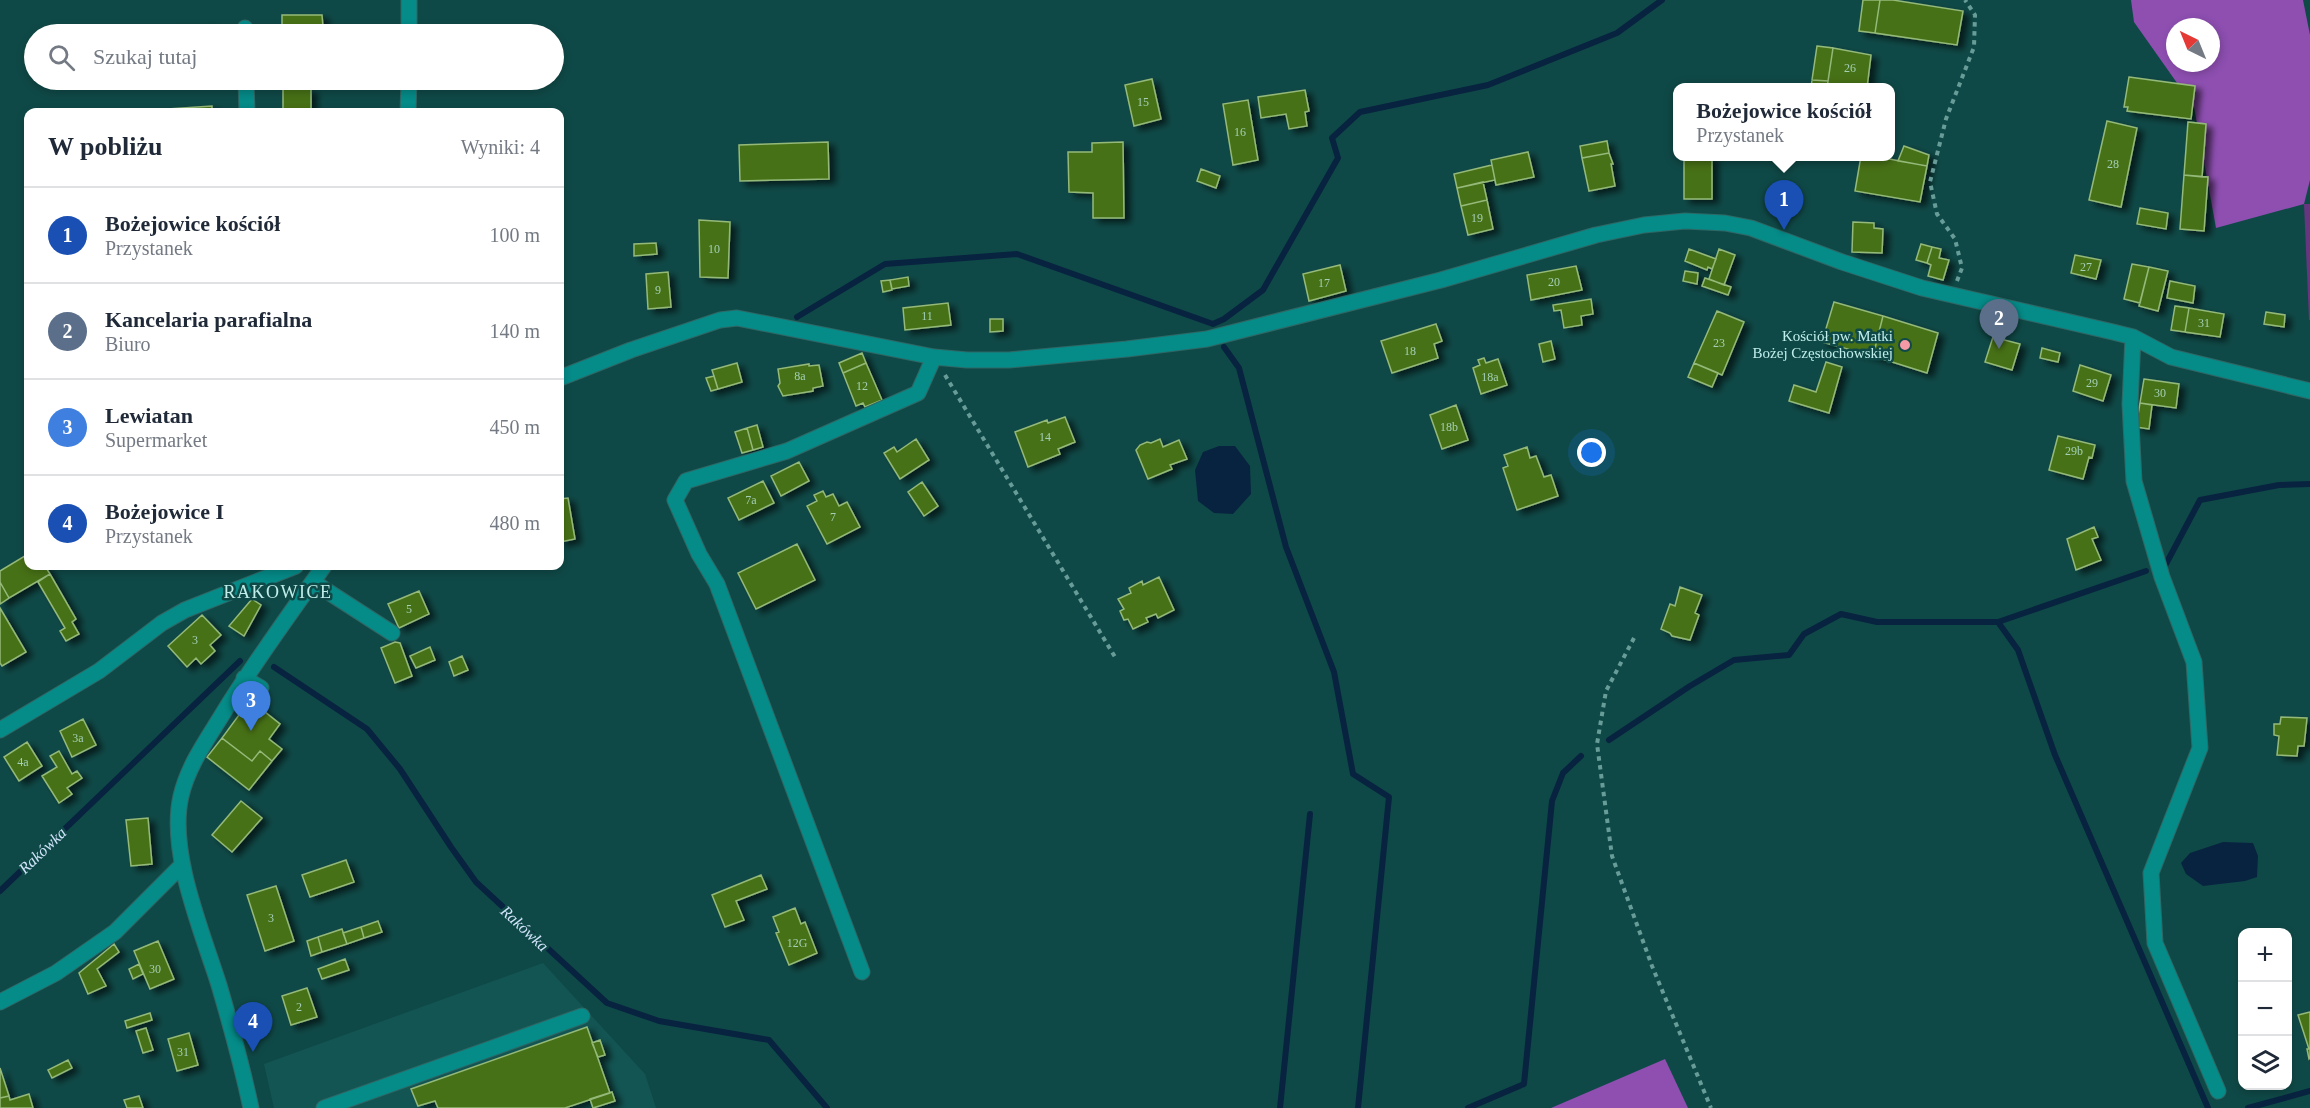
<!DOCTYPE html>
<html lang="pl">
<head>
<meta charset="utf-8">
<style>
	body { margin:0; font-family:"Times New Roman",serif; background:#f2f2f3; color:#1f2937 }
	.controls { position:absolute; right:18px; bottom:18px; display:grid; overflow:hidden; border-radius:12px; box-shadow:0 3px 9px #0003 }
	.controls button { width:54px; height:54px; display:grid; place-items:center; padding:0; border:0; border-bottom:2px solid #e0e1e3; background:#fff; color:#1f2937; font:30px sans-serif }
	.compass { position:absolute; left:2166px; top:18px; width:54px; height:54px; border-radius:50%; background:#fff; box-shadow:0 3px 9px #0003; rotate:317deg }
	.you { position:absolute; left:1592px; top:453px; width:21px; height:21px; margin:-15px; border:4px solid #fff; border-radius:50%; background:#1a73e8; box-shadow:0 0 0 9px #1a73e833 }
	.badge { display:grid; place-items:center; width:39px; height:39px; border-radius:50%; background:#2563eb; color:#fff; font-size:20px; font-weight:700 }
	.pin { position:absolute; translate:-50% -50px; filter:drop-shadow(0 2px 3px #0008) }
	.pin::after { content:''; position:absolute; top:32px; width:21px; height:18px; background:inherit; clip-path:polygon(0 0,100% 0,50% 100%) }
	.popup { position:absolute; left:1673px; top:83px; width:222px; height:78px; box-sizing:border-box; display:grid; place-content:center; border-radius:12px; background:#fff; filter:drop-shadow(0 2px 4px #0005); font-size:20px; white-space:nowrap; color:#747a83 }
	.popup b { font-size:22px; color:#1f2937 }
	.popup::after { content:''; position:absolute; left:50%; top:100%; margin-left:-12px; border:12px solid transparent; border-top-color:#fff }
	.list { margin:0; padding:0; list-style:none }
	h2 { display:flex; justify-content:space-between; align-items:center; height:78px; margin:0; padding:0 24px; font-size:26px }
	h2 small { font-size:20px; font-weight:400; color:#747a83 }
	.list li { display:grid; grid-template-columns:39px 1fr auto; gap:18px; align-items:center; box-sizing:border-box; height:96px; padding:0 24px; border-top:2px solid #e0e1e3 }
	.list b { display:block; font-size:22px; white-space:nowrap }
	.list p { margin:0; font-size:20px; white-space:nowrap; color:#747a83 }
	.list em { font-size:20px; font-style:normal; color:#747a83 }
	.icon { flex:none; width:33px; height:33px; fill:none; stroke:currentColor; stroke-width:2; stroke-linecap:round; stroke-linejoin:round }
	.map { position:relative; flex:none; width:2310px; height:1108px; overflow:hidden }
	.search { position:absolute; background:#fff; box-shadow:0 3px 9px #0003; left:24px; top:24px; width:540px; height:66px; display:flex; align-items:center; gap:15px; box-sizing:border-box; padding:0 21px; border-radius:33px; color:#747a83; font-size:22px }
	.panel { position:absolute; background:#fff; box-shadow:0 3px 9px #0003; left:24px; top:108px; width:540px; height:462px; border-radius:12px }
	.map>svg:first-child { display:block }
</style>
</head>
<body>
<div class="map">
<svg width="2310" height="1108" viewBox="0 0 2310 1108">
	<defs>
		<filter id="shadow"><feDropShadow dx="6" dy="4" stdDeviation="3" flood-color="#0009"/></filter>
	</defs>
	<rect width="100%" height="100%" fill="#0f4947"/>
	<!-- built -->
	<path fill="#135553" d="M 543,963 L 645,1074 L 656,1108 L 274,1108 L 264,1064 Z"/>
	<!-- green -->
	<path fill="#663680" d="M 2304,204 L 2310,204 L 2310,320 L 2309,320 Z"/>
	<!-- forest -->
	<path fill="#8e4fb1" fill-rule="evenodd" d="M 2131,0 L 2303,0 L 2310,35 L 2310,180 L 2304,204 L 2216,228 L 2194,107 L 2134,22 ZM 2175,27 L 2211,27 L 2211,63 L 2175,63 Z
		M 1665,1059 L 1688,1108 L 1551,1108 Z"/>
	<!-- water -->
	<path fill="#082340" d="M 1219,446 L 1235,446 L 1250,466 L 1251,494 L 1233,514 L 1214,513 L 1198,501 L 1195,470 L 1203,452 Z
		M 2223,842 L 2253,843 L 2258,856 L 2257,877 L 2245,881 L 2203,886 L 2186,874 L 2181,863 L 2190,853 Z"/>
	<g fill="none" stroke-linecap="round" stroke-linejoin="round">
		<!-- stream -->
		<path stroke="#082340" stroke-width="6" d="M 797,317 L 885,264 L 1017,254 L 1213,324 L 1224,319 L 1263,290 L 1338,158 L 1332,138 L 1360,112 L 1488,85 L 1617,33 L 1662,0
			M 1224,347 L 1239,368 L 1286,547 L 1334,672 L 1353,774 L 1389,797 L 1358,1108
			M 2166,564 L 2200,500 L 2279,485 L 2310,484
			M 1998,622 L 2146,571
			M 274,667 L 367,729 L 400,769 L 451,847 L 476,882 L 607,1003 L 659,1021 L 769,1040 L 827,1108
			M 1609,740 L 1690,686 L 1734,660 L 1789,655 L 1804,634 L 1841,614 L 1877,622 L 1998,622 L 2018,650 L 2055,755 L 2208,1108
			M 0,891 L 240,661
			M 1280,1108 L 1310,814
			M 1468,1108 L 1524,1084 L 1552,801 L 1563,773 L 1581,756
			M 2248,1108 L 2310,1091"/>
	</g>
	<!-- building -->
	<path fill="#467117" stroke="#95b979" stroke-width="1.5" filter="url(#shadow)" d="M 1863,0 L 1880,0 L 1875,33 L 1859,31 Z
		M 1880,0 L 1893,0 L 1963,11 L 1957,45 L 1875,33 Z
		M 282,15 L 322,15 L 323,27 L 344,26 L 344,34 L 282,33 Z
		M 213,25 L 213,34 L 171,34 L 171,26 Z
		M 1817,46 L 1833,48 L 1828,81 L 1812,80 Z
		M 1833,48 L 1871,55 L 1867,88 L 1827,88 Z
		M 2129,77 L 2195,86 L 2191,119 L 2127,111 L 2128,107 L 2124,107 Z
		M 1152,79 L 1161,119 L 1134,126 L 1125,85 Z
		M 1812,80 L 1828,81 L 1827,88 L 1811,88 Z
		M 283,89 L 311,89 L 311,112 L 283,112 Z
		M 1305,90 L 1309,111 L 1305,112 L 1307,126 L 1289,129 L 1286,114 L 1261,118 L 1258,97 Z
		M 1248,100 L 1258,160 L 1233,165 L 1223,104 Z
		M 212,106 L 212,112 L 168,112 L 168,109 Z
		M 2107,121 L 2137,128 L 2121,207 L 2089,200 Z
		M 2188,122 L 2206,124 L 2202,177 L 2184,175 Z
		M 1607,141 L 1609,153 L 1582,158 L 1580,146 Z
		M 828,142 L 829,179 L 740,181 L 739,145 Z
		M 1123,142 L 1124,218 L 1093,218 L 1093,193 L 1069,192 L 1068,152 L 1092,152 L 1092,143 Z
		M 1904,146 L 1929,155 L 1927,166 L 1898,161 Z
		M 1528,152 L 1534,177 L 1496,185 L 1491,160 Z
		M 1609,153 L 1613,164 L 1611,164 L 1615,186 L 1589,191 L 1582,158 Z
		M 1684,156 L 1712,156 L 1712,199 L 1684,199 Z
		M 1861,156 L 1873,156 L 1927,166 L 1920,202 L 1855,191 Z
		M 1492,165 L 1495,180 L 1457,188 L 1454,174 Z
		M 1201,169 L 1220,176 L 1216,188 L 1197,181 Z
		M 2184,175 L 2208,177 L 2204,231 L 2180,229 Z
		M 1483,182 L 1487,200 L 1461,206 L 1457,188 Z
		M 1487,200 L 1493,229 L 1468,235 L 1461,206 Z
		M 2140,208 L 2168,213 L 2166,229 L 2137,224 Z
		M 699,220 L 730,222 L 728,278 L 700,277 Z
		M 1853,222 L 1874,223 L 1874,228 L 1883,229 L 1882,253 L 1852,252 Z
		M 656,243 L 657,254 L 634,256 L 634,244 Z
		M 1921,244 L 1932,247 L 1927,263 L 1916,260 Z
		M 1932,247 L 1941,249 L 1939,258 L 1949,260 L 1943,280 L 1928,276 L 1931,265 L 1927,263 Z
		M 1689,249 L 1716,259 L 1712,269 L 1708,267 L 1707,270 L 1685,261 Z
		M 1719,249 L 1735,255 L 1724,285 L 1709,279 Z
		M 2075,255 L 2101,260 L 2096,279 L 2071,273 Z
		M 2132,264 L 2149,267 L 2140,303 L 2124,299 Z
		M 1340,265 L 1346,291 L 1309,301 L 1303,274 Z
		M 1576,266 L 1582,290 L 1531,300 L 1527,275 Z
		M 2149,267 L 2168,271 L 2158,311 L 2139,306 Z
		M 1685,271 L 1698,273 L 1697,284 L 1683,281 Z
		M 668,272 L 671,307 L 648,309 L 646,274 Z
		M 908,277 L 909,286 L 892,289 L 890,280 Z
		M 1705,278 L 1731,287 L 1728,295 L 1702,286 Z
		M 890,280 L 892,290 L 883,292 L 881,281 Z
		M 2170,281 L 2195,286 L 2193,303 L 2167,298 Z
		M 1591,299 L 1593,314 L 1581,316 L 1582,325 L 1564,328 L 1561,310 L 1554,311 L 1553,305 Z
		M 1834,302 L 1883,316 L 1873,356 L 1822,342 Z
		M 948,303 L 951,325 L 905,330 L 903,308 Z
		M 2175,306 L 2189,308 L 2185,332 L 2171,330 Z
		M 2189,308 L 2224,314 L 2220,337 L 2185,332 Z
		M 1717,311 L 1744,322 L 1722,375 L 1694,363 Z
		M 2266,312 L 2285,315 L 2284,327 L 2264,324 Z
		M 1883,316 L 1938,333 L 1927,373 L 1873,356 Z
		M 990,319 L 1003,319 L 1003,331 L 990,332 Z
		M 1436,324 L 1442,341 L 1434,344 L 1438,358 L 1392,373 L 1381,341 Z
		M 1993,337 L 2020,344 L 2012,370 L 1985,362 Z
		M 1551,341 L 1555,359 L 1543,362 L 1539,344 Z
		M 2042,348 L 2060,353 L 2058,362 L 2040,358 Z
		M 862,353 L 866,363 L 843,373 L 839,363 Z
		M 1484,358 L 1486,363 L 1498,359 L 1507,385 L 1481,394 L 1473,368 L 1480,365 L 1478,360 Z
		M 1826,362 L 1842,367 L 1829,413 L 1789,401 L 1794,385 L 1816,392 Z
		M 737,363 L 742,382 L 718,389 L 712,370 Z
		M 866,363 L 882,400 L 865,407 L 863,403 L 856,406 L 843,373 Z
		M 1694,363 L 1718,373 L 1712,387 L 1688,377 Z
		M 809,364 L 809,366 L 819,365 L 823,386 L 813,388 L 813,391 L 783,396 L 778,386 L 780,383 L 778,369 Z
		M 2080,365 L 2111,375 L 2103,401 L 2073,391 Z
		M 714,376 L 718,389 L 711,391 L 706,378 Z
		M 2144,379 L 2179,384 L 2176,408 L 2140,403 Z
		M 2140,403 L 2152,405 L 2149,429 L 2136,427 Z
		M 1456,405 L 1468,440 L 1442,449 L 1430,415 Z
		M 1065,417 L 1075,442 L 1058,449 L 1060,454 L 1028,467 L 1015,432 L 1047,420 L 1048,423 Z
		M 757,425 L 763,447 L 753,450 L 747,428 Z
		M 747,428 L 753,450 L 742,453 L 735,432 Z
		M 2058,436 L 2095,445 L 2092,458 L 2089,457 L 2083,479 L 2049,470 Z
		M 916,439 L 929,460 L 900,479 L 884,453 L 894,447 L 897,452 Z
		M 1160,439 L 1163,447 L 1179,440 L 1187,459 L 1170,465 L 1172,469 L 1148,479 L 1136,450 L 1140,445 L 1147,442 L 1151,443 Z
		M 1527,447 L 1530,458 L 1536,456 L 1544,477 L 1551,475 L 1558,496 L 1517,510 L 1503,468 L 1508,466 L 1504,455 Z
		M 799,462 L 809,481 L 781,496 L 771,476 Z
		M 763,481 L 774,503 L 739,520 L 728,498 Z
		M 922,482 L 938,506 L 924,516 L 908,492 Z
		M 823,491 L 826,497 L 833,494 L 839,506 L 847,502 L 860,527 L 827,544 L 807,506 L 817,501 L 814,495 Z
		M 568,498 L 575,539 L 560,542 L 560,499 Z
		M 2094,527 L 2098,537 L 2092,539 L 2101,560 L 2076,570 L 2067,539 Z
		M 797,544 L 815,580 L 756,609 L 738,573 Z
		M 28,554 L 28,566 L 45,566 L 50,574 L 9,598 L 0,582 L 0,571 Z
		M 50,574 L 76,619 L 72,622 L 79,634 L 66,641 L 60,631 L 65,628 L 38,582 Z
		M 1159,577 L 1174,610 L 1158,618 L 1156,614 L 1146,618 L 1148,622 L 1133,629 L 1128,619 L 1124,620 L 1120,611 L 1124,609 L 1118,599 L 1131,593 L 1129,588 L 1142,581 L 1143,585 Z
		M 0,582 L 9,598 L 0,604 Z
		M 1680,587 L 1702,595 L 1695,613 L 1699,615 L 1690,640 L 1672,636 L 1670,633 L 1661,629 L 1670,604 L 1675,606 Z
		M 419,591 L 429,614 L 399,628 L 388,604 Z
		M 252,599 L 261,605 L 244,636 L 229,626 Z
		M 0,608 L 26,652 L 2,666 L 0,663 Z
		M 202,615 L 221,635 L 210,645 L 215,651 L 201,664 L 196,658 L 187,667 L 168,646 Z
		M 395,642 L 400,643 L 412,676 L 395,683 L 381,648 Z
		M 430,647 L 435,660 L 416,668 L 410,656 Z
		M 462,656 L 468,670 L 454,676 L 449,662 Z
		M 250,700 L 280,724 L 269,739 L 282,749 L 272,761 L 260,751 L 252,761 L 222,738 Z
		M 2281,717 L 2307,718 L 2304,746 L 2298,746 L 2297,756 L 2277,755 L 2279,736 L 2274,735 L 2274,724 L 2280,724 Z
		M 83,719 L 96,745 L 72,757 L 60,731 Z
		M 222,738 L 252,761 L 260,751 L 272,761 L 249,790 L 207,757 Z
		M 27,742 L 42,766 L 19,781 L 4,757 Z
		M 59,751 L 72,774 L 77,771 L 82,778 L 67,788 L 72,794 L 59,803 L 42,776 L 57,767 L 50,756 Z
		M 241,801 L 262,818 L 232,852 L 212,835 Z
		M 148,818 L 152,864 L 131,866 L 126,820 Z
		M 346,860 L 354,882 L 310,897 L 302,875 Z
		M 761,875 L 767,889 L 736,901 L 744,920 L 725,927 L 712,895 Z
		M 276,886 L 294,941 L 265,951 L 247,895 Z
		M 795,908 L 801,924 L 805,922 L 817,953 L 789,965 L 776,933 L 779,932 L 773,917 Z
		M 378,921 L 382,932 L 364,938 L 361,927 Z
		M 361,927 L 364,938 L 347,944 L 343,933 Z
		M 342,929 L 347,944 L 322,952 L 318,937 Z
		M 318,937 L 322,952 L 311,956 L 307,941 Z
		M 158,941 L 174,979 L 150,989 L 134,951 Z
		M 114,944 L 119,952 L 97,969 L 106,986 L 88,994 L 79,973 Z
		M 345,959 L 349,970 L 322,979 L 318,969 Z
		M 139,964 L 143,974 L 133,979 L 129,969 Z
		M 307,988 L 317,1017 L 291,1025 L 282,996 Z
		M 2310,1012 L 2310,1058 L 2309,1059 L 2307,1049 L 2309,1049 L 2298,1015 Z
		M 150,1013 L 152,1020 L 127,1028 L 125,1021 Z
		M 587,1027 L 610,1093 L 565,1108 L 438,1108 L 435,1101 L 418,1106 L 411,1089 Z
		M 146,1028 L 153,1050 L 143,1053 L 136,1031 Z
		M 189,1033 L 198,1065 L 177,1071 L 168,1039 Z
		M 600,1040 L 605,1055 L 598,1057 L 592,1043 Z
		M 68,1060 L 72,1068 L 52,1078 L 48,1070 Z
		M 0,1068 L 9,1096 L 0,1098 Z
		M 612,1092 L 615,1101 L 593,1108 L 590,1099 Z
		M 29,1094 L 33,1108 L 0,1108 L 0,1098 L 9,1096 L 10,1100 Z
		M 139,1096 L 143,1108 L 127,1108 L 124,1100 Z"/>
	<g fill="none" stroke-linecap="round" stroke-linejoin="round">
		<defs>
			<path id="minor" d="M 245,28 L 245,34
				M 409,34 L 409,0
				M 246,80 L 247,112
				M 408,112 L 409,80
				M 2133,337 L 2130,404 L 2134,481 L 2162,577 L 2194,662 L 2200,748 L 2151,873 L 2155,943 L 2218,1091
				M 560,378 L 631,350 L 720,320 L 737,318 L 934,357 L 967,360 L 1009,360 L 1127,349 L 1207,339 L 1441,280 L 1596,235 L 1644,225 L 1685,221 L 1725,223 L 1751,228 L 1842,262 L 1922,288 L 2113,332 L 2133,337 L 2171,357 L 2310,391
				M 313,582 L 392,633
				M 244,678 L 261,688
				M 0,730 L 99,671 L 162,623 L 185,610 L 296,566
				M 862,972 L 717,584 L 699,554 L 675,500 L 686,481 L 787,451 L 918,393 L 934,357
				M 0,1002 L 56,973 L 115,932 L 182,865
				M 251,1108 C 242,1066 231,1026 219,985 C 202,931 168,852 181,796 C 188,766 206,741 222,715 C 253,664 289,615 324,566
				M 324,1108 L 582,1016"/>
		</defs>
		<!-- minor casing -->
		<use href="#minor" stroke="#2f6765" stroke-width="17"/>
		<!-- path -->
		<path stroke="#689c99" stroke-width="4" stroke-dasharray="4.5 4.5" stroke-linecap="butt" d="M 1957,281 L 1962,268 L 1955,239 L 1937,214 L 1930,182 L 1946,119 L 1974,47 L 1975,15 L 1965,0
			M 945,375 L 1115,657
			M 1634,638 L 1606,691 L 1597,744 L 1612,856 L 1652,966 L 1711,1108"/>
		<!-- minor -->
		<use href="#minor" stroke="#058b88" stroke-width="15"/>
	</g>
	<!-- markers -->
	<circle fill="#f49aa5" stroke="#0f4947" stroke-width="2" cx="1905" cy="345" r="6"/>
	<g text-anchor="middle" stroke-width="5" stroke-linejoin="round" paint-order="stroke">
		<!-- number labels -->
		<g font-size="12" fill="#a2cfb6">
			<text x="1850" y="72">26</text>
			<text x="1143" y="106">15</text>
			<text x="1240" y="136">16</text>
			<text x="2113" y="168">28</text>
			<text x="1477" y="222">19</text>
			<text x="714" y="253">10</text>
			<text x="2086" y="271">27</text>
			<text x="1554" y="286">20</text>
			<text x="1324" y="287">17</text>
			<text x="658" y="294">9</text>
			<text x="927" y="320">11</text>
			<text x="2204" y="327">31</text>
			<text x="1719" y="347">23</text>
			<text x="1410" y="355">18</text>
			<text x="800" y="380">8a</text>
			<text x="1490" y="381">18a</text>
			<text x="2092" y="387">29</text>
			<text x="862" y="390">12</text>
			<text x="2160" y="397">30</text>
			<text x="1449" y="431">18b</text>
			<text x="1045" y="441">14</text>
			<text x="2074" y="455">29b</text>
			<text x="751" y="504">7a</text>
			<text x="833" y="521">7</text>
			<text x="409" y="613">5</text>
			<text x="195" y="644">3</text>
			<text x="78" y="742">3a</text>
			<text x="23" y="766">4a</text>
			<text x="271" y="922">3</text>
			<text x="797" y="947">12G</text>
			<text x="155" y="973">30</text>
			<text x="299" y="1011">2</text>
			<text x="183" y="1056">31</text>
		</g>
		<!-- poi labels -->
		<g font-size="15" fill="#c0eeeb" stroke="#0f4947" text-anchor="end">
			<text x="1893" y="341">Kościół pw. Matki<tspan x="1893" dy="17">Bożej Częstochowskiej</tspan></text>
		</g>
		<!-- water labels -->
		<g font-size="16" font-style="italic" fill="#d1e4fb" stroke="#0f4947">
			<text transform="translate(42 850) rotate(-44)" y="6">Rakówka</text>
			<text transform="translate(525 928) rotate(43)" y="6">Rakówka</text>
		</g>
		<!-- quarter labels -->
		<g font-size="18" letter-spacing="1.5" fill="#c0eeeb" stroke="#0f4947">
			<text x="278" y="598">RAKOWICE</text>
		</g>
	</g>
</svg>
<div class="controls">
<button>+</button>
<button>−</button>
<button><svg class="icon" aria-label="layers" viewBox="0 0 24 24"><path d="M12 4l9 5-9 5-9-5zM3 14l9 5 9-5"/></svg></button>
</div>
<svg class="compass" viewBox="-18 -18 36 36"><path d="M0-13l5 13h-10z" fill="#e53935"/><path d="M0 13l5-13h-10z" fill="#747a83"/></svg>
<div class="you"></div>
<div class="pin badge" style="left:1784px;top:230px;background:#1a4fb4">1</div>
<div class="popup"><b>Bożejowice kościół</b>Przystanek</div>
<div class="pin badge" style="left:1999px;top:349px;background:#5c6f8a">2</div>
<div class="pin badge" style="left:251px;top:731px;background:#3f7fe0">3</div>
<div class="pin badge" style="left:253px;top:1052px;background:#1a4fb4">4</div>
<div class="search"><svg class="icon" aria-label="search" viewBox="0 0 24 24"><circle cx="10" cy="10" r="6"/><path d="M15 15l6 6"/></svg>Szukaj tutaj</div>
<section class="panel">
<h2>W pobliżu<small>Wyniki: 4</small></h2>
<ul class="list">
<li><span class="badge" style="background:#1a4fb4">1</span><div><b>Bożejowice kościół</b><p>Przystanek</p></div><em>100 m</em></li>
<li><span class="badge" style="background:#5c6f8a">2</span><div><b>Kancelaria parafialna</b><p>Biuro</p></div><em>140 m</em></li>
<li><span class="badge" style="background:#3f7fe0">3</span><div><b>Lewiatan</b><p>Supermarket</p></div><em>450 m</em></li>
<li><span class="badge" style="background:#1a4fb4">4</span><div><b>Bożejowice I</b><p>Przystanek</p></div><em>480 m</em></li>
</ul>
</section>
</div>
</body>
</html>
